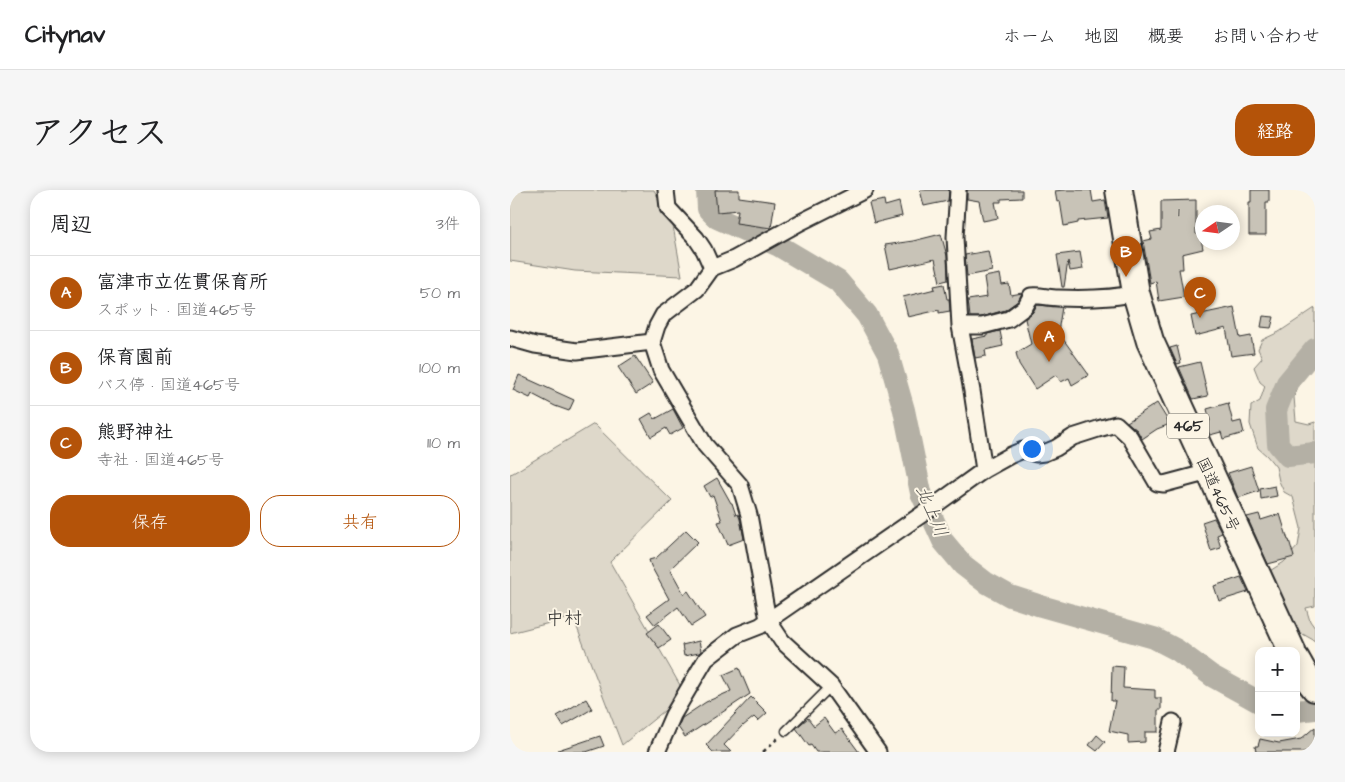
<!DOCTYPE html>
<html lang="ja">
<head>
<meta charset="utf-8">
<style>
	body { margin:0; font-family:"Architects Daughter","Klee One",sans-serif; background:#f6f6f6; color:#202124 }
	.controls { position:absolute; right:15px; bottom:15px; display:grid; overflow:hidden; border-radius:10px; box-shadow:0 2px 12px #0003 }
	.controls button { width:45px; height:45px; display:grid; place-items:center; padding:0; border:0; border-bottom:1px solid #e0e0e0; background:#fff; color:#202124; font:25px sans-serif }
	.compass { position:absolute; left:685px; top:15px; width:45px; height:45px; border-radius:50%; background:#fff; box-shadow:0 2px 12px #0003; rotate:257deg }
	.you { position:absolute; left:521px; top:258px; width:18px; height:18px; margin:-12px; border:4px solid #fff; border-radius:50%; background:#1a73e8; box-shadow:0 0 0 8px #1a73e833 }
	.badge { display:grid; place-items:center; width:32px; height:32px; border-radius:50%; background:#b45309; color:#fff; font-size:16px; font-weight:700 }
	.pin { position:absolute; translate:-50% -41px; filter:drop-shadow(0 1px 2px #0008) }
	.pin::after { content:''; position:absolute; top:26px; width:18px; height:15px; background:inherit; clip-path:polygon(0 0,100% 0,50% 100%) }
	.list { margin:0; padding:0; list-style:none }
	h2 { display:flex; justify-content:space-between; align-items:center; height:65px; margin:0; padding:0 20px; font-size:21px }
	h2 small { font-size:16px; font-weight:400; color:#757577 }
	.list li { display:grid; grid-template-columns:32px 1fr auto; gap:15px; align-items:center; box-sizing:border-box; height:75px; padding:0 20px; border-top:1px solid #e0e0e0 }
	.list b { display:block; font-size:19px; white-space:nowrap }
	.list p { margin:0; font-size:16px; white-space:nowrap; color:#757577 }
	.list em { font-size:16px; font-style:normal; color:#757577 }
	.actions { display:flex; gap:10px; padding:15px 20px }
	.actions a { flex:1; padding:11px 0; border:1px solid #b45309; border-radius:20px; text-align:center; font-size:18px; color:#b45309 }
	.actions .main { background:#b45309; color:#fff }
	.map { position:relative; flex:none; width:805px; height:562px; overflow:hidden; border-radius:20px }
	header { display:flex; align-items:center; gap:30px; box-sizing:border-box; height:70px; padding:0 25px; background:#fff; border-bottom:1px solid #e0e0e0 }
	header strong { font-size:24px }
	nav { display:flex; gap:28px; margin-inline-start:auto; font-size:18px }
	.intro { display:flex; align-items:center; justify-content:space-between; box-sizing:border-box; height:120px; padding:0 30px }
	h1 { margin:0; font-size:35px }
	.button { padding:12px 22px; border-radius:20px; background:#b45309; color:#fff; font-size:18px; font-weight:700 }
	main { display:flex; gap:30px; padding:0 30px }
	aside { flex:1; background:#fff; border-radius:20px; box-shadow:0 2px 12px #0003 }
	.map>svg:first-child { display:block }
</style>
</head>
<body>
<header>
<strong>Citynav</strong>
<nav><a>ホーム</a><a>地図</a><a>概要</a><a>お問い合わせ</a></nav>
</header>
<div class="intro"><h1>アクセス</h1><a class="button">経路</a></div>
<main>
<aside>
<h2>周辺<small>3件</small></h2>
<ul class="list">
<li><span class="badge">A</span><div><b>富津市立佐貫保育所</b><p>スポット · 国道465号</p></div><em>50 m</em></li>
<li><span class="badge">B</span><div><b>保育園前</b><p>バス停 · 国道465号</p></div><em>100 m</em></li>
<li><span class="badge">C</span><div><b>熊野神社</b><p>寺社 · 国道465号</p></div><em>110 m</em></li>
</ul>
<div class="actions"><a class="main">保存</a><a>共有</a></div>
</aside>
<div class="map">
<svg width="805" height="562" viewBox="0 0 805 562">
	<rect width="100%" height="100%" fill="#fcf5e5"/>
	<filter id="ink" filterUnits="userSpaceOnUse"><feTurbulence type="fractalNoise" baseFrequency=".02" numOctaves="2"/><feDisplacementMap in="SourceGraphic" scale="10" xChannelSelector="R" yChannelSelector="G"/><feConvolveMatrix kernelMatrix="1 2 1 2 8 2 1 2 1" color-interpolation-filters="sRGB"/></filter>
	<g filter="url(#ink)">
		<!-- green -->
		<path fill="#ded8ca" stroke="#84827a" d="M 0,0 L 144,0 L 163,36 L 172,86 L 65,81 L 0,71 Z
			M 805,118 L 805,167 L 789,188 L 784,207 L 786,231 L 799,234 L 805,232 L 805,416 L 796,418 L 800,431 L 805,438 L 805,451 L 784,439 L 758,382 L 774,372 L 788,356 L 791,338 L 783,307 L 774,302 L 769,291 L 766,277 L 757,266 L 748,258 L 740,234 L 741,216 L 750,211 L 755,196 L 750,192 L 744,177 L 752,168 L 748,159 L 752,150 L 769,142 Z
			M 84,234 L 162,311 L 100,372 L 175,504 L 112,555 L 63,427 L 0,443 L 0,284 L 3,283 Z"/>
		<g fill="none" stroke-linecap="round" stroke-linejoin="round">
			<!-- river -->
			<path stroke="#b4b0a5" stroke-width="22" d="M 197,0 L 198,19 L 207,28 L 269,56 L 328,91 L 357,125 L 378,164 L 394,220 L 411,303 L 433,351 L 453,375 L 475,392 L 500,406 L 531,416 L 644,448 L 667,460 L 702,486 L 749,512
				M 805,159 L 777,193 L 766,220 L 768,254 L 778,266 L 805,263
				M 786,521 L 805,519"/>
		</g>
		<!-- building -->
		<path fill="#c8c3b7" stroke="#2b2b2b" d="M 205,0 L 229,0 L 229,7 L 265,12 L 261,38 L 226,33 L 228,20 L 207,22 Z
			M 410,0 L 439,0 L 438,11 L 414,16 Z
			M 457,0 L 512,0 L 512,8 L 491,9 L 491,12 L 485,12 L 488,28 L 473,31 L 469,11 L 457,9 Z
			M 553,0 L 581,0 L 583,12 L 595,10 L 598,28 L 568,31 L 568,33 L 554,36 L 550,11 L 547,12 L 545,1 Z
			M 741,0 L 759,0 L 759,12 L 756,12 L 756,45 L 739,45 L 739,12 L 741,12 Z
			M 374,10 L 375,16 L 389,12 L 392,26 L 364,33 L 359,13 Z
			M 686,10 L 686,44 L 690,43 L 693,59 L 672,64 L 673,79 L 669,79 L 674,107 L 649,111 L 646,91 L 640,93 L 633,51 L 642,49 L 640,42 L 651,40 L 651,11 Z
			M 431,44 L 437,66 L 438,90 L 430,92 L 425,69 L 380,79 L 375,55 L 403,51 Z
			M 478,61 L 482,81 L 457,86 L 455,65 Z
			M 570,62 L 573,79 L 560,81 L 558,71 L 554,97 L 552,97 L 547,65 Z
			M 490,84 L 492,95 L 499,94 L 501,105 L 512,103 L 508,111 L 495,120 L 471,127 L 460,127 L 458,110 L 477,107 L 474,87 Z
			M 434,94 L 437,109 L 439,109 L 440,121 L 429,123 L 429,120 L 398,127 L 393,107 L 425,99 L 424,96 Z
			M 527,115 L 552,117 L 548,142 L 579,185 L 562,195 L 559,188 L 551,192 L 546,185 L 525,199 L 509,174 L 506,163 L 521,154 L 515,129 L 523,122 Z
			M 724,117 L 730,148 L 741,146 L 744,163 L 721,166 L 716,138 L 685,146 L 681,126 Z
			M 753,126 L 764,127 L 761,138 L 751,137 Z
			M 490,141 L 493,156 L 475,160 L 476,166 L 465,168 L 462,149 L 477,146 L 477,144 Z
			M 667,156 L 671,173 L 667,174 L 660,158 Z
			M 125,166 L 143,193 L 126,204 L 108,177 Z
			M 690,172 L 698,206 L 683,209 L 669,177 Z
			M 9,185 L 64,210 L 59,221 L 45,216 L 22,204 L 20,208 L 3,200 Z
			M 647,213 L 660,234 L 647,239 L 632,249 L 627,240 L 617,232 Z
			M 718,213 L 723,233 L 731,231 L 734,243 L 713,249 L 711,242 L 700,245 L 694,233 L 700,231 L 697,219 Z
			M 163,219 L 173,238 L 160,245 L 156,238 L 141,247 L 131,229 L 141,223 L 145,229 Z
			M 741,276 L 749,301 L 728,308 L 718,283 Z
			M 207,288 L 221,313 L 222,313 L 226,325 L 228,324 L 230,329 L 234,349 L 218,355 L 208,332 L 212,331 L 203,305 L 200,307 L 194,296 Z
			M 765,296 L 767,306 L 751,309 L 750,299 Z
			M 749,324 L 751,330 L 770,324 L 778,350 L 779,350 L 784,367 L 758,374 L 737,327 Z
			M 704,328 L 712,343 L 707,345 L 711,358 L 701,361 L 692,332 Z
			M 176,340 L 188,352 L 160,379 L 174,404 L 178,401 L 195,427 L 181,436 L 168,417 L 145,435 L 137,425 L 159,409 L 141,376 L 139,370 L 146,368 Z
			M 731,387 L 738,402 L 709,411 L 704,396 Z
			M 149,434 L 161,450 L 149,458 L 137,443 Z
			M 189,451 L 191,461 L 189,463 L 174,466 L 172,455 Z
			M 602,476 L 614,477 L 613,498 L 645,500 L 645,508 L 651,508 L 651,520 L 648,520 L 648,542 L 635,542 L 635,552 L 618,553 L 618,545 L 599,541 L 605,511 L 601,511 Z
			M 229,478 L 240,504 L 175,547 L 168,537 L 172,528 L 196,512 L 221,501 L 213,485 Z
			M 241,507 L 257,523 L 248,531 L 244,527 L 233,536 L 233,535 L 214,555 L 221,562 L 203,562 L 196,555 Z
			M 76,509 L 82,519 L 53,536 L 47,526 Z
			M 298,528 L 304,536 L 314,528 L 325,543 L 332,539 L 349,562 L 306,562 L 301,555 L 299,556 L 286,538 Z
			M 805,537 L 805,562 L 746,562 L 745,556 L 748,556 L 750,549 L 769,553 L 791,549 Z
			M 587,545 L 595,552 L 587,561 L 579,555 Z
			M 90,546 L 94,556 L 76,562 L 48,562 L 48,560 Z"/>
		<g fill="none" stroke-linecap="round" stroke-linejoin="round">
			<defs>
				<path id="lane" d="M 276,541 L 321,496"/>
				<path id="street" d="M 156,0 L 158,18 L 186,48 L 194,60 L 202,78
					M 355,0 L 291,32 L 224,69 L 202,78 L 187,99 L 153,125 L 147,136 L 142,152 L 151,180 L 195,255 L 230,295 L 239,325 L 258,430 L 272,451 L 321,496 L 368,562
					M 448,0 L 445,47 L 450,136 L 462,201 L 474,280
					M 450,136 L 472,136 L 499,129 L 515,117 L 521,106 C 531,105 539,108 548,108 C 575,109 601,109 626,103
					M 0,148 L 25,155 L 67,161 L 142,152
					M 147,562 L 163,525 L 196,469 L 227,445 L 250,436 L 424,316 L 474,280 L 501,265 L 513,260 L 526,264 L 534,263 L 546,258 L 563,247 L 588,239 L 606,234 L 620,247 L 647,293 L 654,294 L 699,282
					M 656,562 L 663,532"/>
				<path id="highway" d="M 609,0 L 626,103 L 640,151 L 782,461
					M 786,469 L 795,485 L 805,498"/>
			</defs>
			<!-- lane casing -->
			<use href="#lane" stroke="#2b2b2b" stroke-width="11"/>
			<!-- street casing -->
			<use href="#street" stroke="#2b2b2b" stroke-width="19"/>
			<!-- highway casing -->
			<use href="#highway" stroke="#2b2b2b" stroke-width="30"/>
			<!-- path -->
			<path stroke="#2b2b2b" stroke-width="2.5" stroke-dasharray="4 4" stroke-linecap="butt" d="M 253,562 L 269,547"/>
			<!-- lane -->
			<use href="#lane" stroke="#fcf5e5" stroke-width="8"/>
			<!-- street -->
			<use href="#street" stroke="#fcf5e5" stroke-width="15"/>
			<!-- highway -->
			<use href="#highway" stroke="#fcf5e5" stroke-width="26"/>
		</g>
	</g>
	<g text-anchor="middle" stroke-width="4" stroke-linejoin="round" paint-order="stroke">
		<!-- number labels -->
		<g font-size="14" fill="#52514e">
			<text x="669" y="26">1</text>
		</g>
		<!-- shield labels -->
		<rect fill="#fcf5e5" stroke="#6a6863" stroke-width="1" x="657" y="223.5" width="42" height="25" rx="4"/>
		<g font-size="15" font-weight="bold" fill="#2b2b2b">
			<text x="678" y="241">465</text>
		</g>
		<!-- street labels -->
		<g font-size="16" fill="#2b2b2b" stroke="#fcf5e5">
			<text transform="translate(709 304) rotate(65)" y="6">国道465号</text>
		</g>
		<!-- water labels -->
		<g font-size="18" font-style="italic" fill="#545350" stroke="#fcf5e5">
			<text transform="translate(422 321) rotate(67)" y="6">北上川</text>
		</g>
		<!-- neighbourhood labels -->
		<g font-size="18" fill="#2b2b2b" stroke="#fcf5e5">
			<text x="54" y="434">中村</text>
		</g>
	</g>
</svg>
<div class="controls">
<button>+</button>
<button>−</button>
</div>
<svg class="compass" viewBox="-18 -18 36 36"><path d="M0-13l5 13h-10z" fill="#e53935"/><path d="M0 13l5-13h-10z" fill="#757577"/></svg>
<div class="you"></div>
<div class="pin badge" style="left:539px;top:172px">A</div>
<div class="pin badge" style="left:616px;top:87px">B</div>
<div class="pin badge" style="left:690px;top:128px">C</div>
</div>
</main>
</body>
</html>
